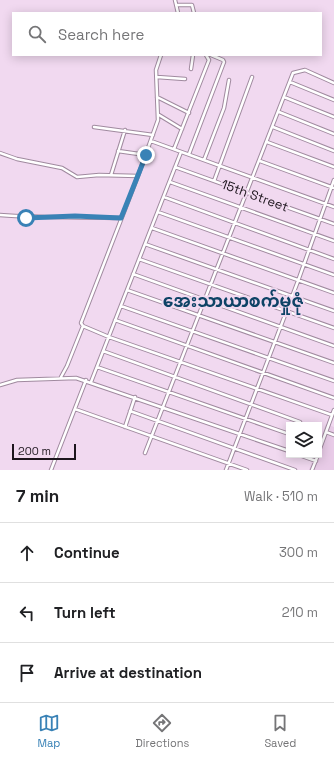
<!DOCTYPE html>
<html lang="en">
<head>
<meta charset="utf-8">
<style>
	body { margin:0; font-family:"Space Grotesk","Noto Sans Myanmar",sans-serif; background:#f2f2f2; color:#202124 }
	.controls { position:absolute; right:12px; bottom:12px; display:grid; overflow:hidden; border-radius:0px; box-shadow:0 2px 10px #0003 }
	.controls button { width:36px; height:36px; display:grid; place-items:center; padding:0; border:0; border-bottom:1px solid #e0e0e0; background:#fff; color:#202124; font:20px sans-serif }
	.scale { position:absolute; left:12px; bottom:10px; width:64px; box-sizing:border-box; padding-left:4px; border:2px solid #1d151d; border-top:0; font-size:11px; line-height:14px; white-space:nowrap; color:#1d151d; -webkit-text-stroke:3px #f1d9f0; paint-order:stroke }
	.stop { position:absolute; width:12px; height:12px; margin:-9px; border:3px solid #3982b6; border-radius:50%; background:#fff }
	.stop.end { background:#3982b6; border-color:#fff; box-shadow:0 1px 4px #0008 }
	.list { margin:0; padding:0; list-style:none }
	h2 { display:flex; justify-content:space-between; align-items:center; height:52px; margin:0; padding:0 16px; font-size:17px }
	h2 small { font-size:13px; font-weight:400; color:#757577 }
	.list li { display:grid; grid-template-columns:26px 1fr auto; gap:12px; align-items:center; box-sizing:border-box; height:60px; padding:0 16px; border-top:1px solid #e0e0e0 }
	.list b { display:block; font-size:15px; white-space:nowrap }
	.list em { font-size:13px; font-style:normal; color:#757577 }
	.icon { flex:none; width:22px; height:22px; fill:none; stroke:currentColor; stroke-width:2; stroke-linecap:round; stroke-linejoin:round }
	.map { position:relative; flex:none; width:334px; height:470px; overflow:hidden }
	.search { position:absolute; background:#fff; box-shadow:0 2px 10px #0003; left:12px; right:12px; top:12px; height:44px; display:flex; align-items:center; gap:10px; box-sizing:border-box; padding:0 14px; border-radius:0px; color:#757577; font-size:15px }
	.sheet { height:232px; background:#fff }
	nav { display:flex; justify-content:space-around; align-items:center; box-sizing:border-box; height:56px; border-top:1px solid #e0e0e0; background:#fff; font-size:11px; color:#757577 }
	nav a { display:grid; justify-items:center; gap:2px }
	nav .on { color:#3982b6 }
	.map>svg:first-child { display:block }
</style>
</head>
<body>
<div class="map">
<svg width="334" height="470" viewBox="0 0 334 470">
	<rect width="100%" height="100%" fill="#f1d9f0"/>
	<!-- built -->
	<path fill="#e8cbe7" d="M 326,424 L 334,427 L 334,470 L 309,470 L 314,455 L 319,455 L 319,442 Z"/>
	<g fill="none" stroke-linecap="round" stroke-linejoin="round">
		<defs>
			<path id="minor" d="M 175,0 L 178,13
				M 178,5 L 192,5 L 194,13
				M 161,55 L 156,70 L 158,120 L 138,176 L 81,323 L 83,326 L 109,337 L 332,415
				M 191,69 L 193,55
				M 157,77 L 185,79
				M 290,82 L 334,100
				M 157,97 L 189,113
				M 284,97 L 334,117
				M 279,112 L 334,134
				M 159,115 L 182,129
				M 94,127 L 153,135
				M 273,127 L 334,151
				M 151,141 L 334,207
				M 267,142 L 334,167
				M 174,149 L 209,60 L 206,55
				M 118,151 L 146,155
				M 0,153 L 17,159 L 62,168 L 77,177 L 99,175 L 138,176
				M 189,154 L 224,62 L 223,60 L 211,55
				M 204,160 L 224,108 L 229,80
				M 260,161 L 334,188
				M 175,167 L 334,224
				M 111,175 L 125,130
				M 214,181 L 252,77
				M 170,182 L 334,241
				M 164,197 L 334,259
				M 158,212 L 334,275
				M 0,215 C 41,218 81,217 121,218
				M 152,228 L 334,293
				M 145,244 L 334,311
				M 139,259 L 334,328
				M 133,274 L 334,346
				M 127,290 L 334,363
				M 121,306 L 334,381
				M 115,320 L 334,398
				M 103,351 L 300,422
				M 97,367 L 289,434
				M 61,377 L 67,366 L 83,326
				M 91,382 L 181,152
				M 0,385 L 17,380 L 76,378 L 289,451
				M 75,409 L 247,470
				M 130,411 L 295,470
				M 125,427 L 135,397
				M 326,432 L 334,435
				M 319,451 L 334,410
				M 145,453 L 293,73 L 305,70 L 334,83
				M 299,455 L 316,461
				M 51,470 L 86,380
				M 226,470 L 298,281 L 334,180
				M 312,470 L 318,455"/>
		</defs>
		<!-- minor casing -->
		<use href="#minor" stroke="#a08a9f" stroke-width="4.5"/>
		<!-- minor -->
		<use href="#minor" stroke="#fff" stroke-width="2.5"/>
	</g>
	<g fill="none" stroke-linecap="round" stroke-linejoin="round">
		<!-- route -->
		<path stroke="#3982b6" stroke-width="5" d="M 26,218 L 75,216 L 121,218 L 146,155"/>
	</g>
	<g text-anchor="middle" stroke-width="4" stroke-linejoin="round" paint-order="stroke">
		<!-- street labels -->
		<g font-size="13" fill="#1d151d" stroke="#f1d9f0">
			<text transform="translate(255 195) rotate(20)" y="5">15th Street</text>
		</g>
		<!-- district labels -->
		<g font-size="17" font-weight="bold" fill="#0e4366" stroke="#f1d9f0">
			<text x="233" y="307">အေးသာယာစက်မှုဇုံ</text>
		</g>
	</g>
</svg>
<div class="controls">
<button><svg class="icon" aria-label="layers" viewBox="0 0 24 24"><path d="M12 4l9 5-9 5-9-5zM3 14l9 5 9-5"/></svg></button>
</div>
<div class="scale">200 m</div>
<div class="stop" style="left:26px;top:218px"></div>
<div class="stop end" style="left:146px;top:155px"></div>
<div class="search"><svg class="icon" aria-label="search" viewBox="0 0 24 24"><circle cx="10" cy="10" r="6"/><path d="M15 15l6 6"/></svg>Search here</div>
</div>
<section class="sheet">
<h2>7 min<small>Walk · 510 m</small></h2>
<ul class="list">
<li><svg class="icon" aria-label="ahead" viewBox="0 0 24 24"><path d="M12 20V5M6 11l6-6 6 6"/></svg><div><b>Continue</b></div><em>300 m</em></li>
<li><svg class="icon" aria-label="left" viewBox="0 0 24 24"><path d="M17 20v-9H6M10 6l-5 5 5 5"/></svg><div><b>Turn left</b></div><em>210 m</em></li>
<li><svg class="icon" aria-label="arrive" viewBox="0 0 24 24"><path d="M6 21V4h12l-3 4 3 4H6"/></svg><div><b>Arrive at destination</b></div></li>
</ul>
</section>
<nav>
<a class="on"><svg class="icon" aria-label="map" viewBox="0 0 24 24"><path d="M3 6l6-2 6 2 6-2v14l-6 2-6-2-6 2zM9 4v14M15 6v14"/></svg>Map</a>
<a><svg class="icon" aria-label="directions" viewBox="0 0 24 24"><path d="M12 3l9 9-9 9-9-9zM9 14v-3h6M13 9l2 2-2 2"/></svg>Directions</a>
<a><svg class="icon" aria-label="saved" viewBox="0 0 24 24"><path d="M7 4h10v16l-5-4-5 4z"/></svg>Saved</a>
</nav>
</body>
</html>
